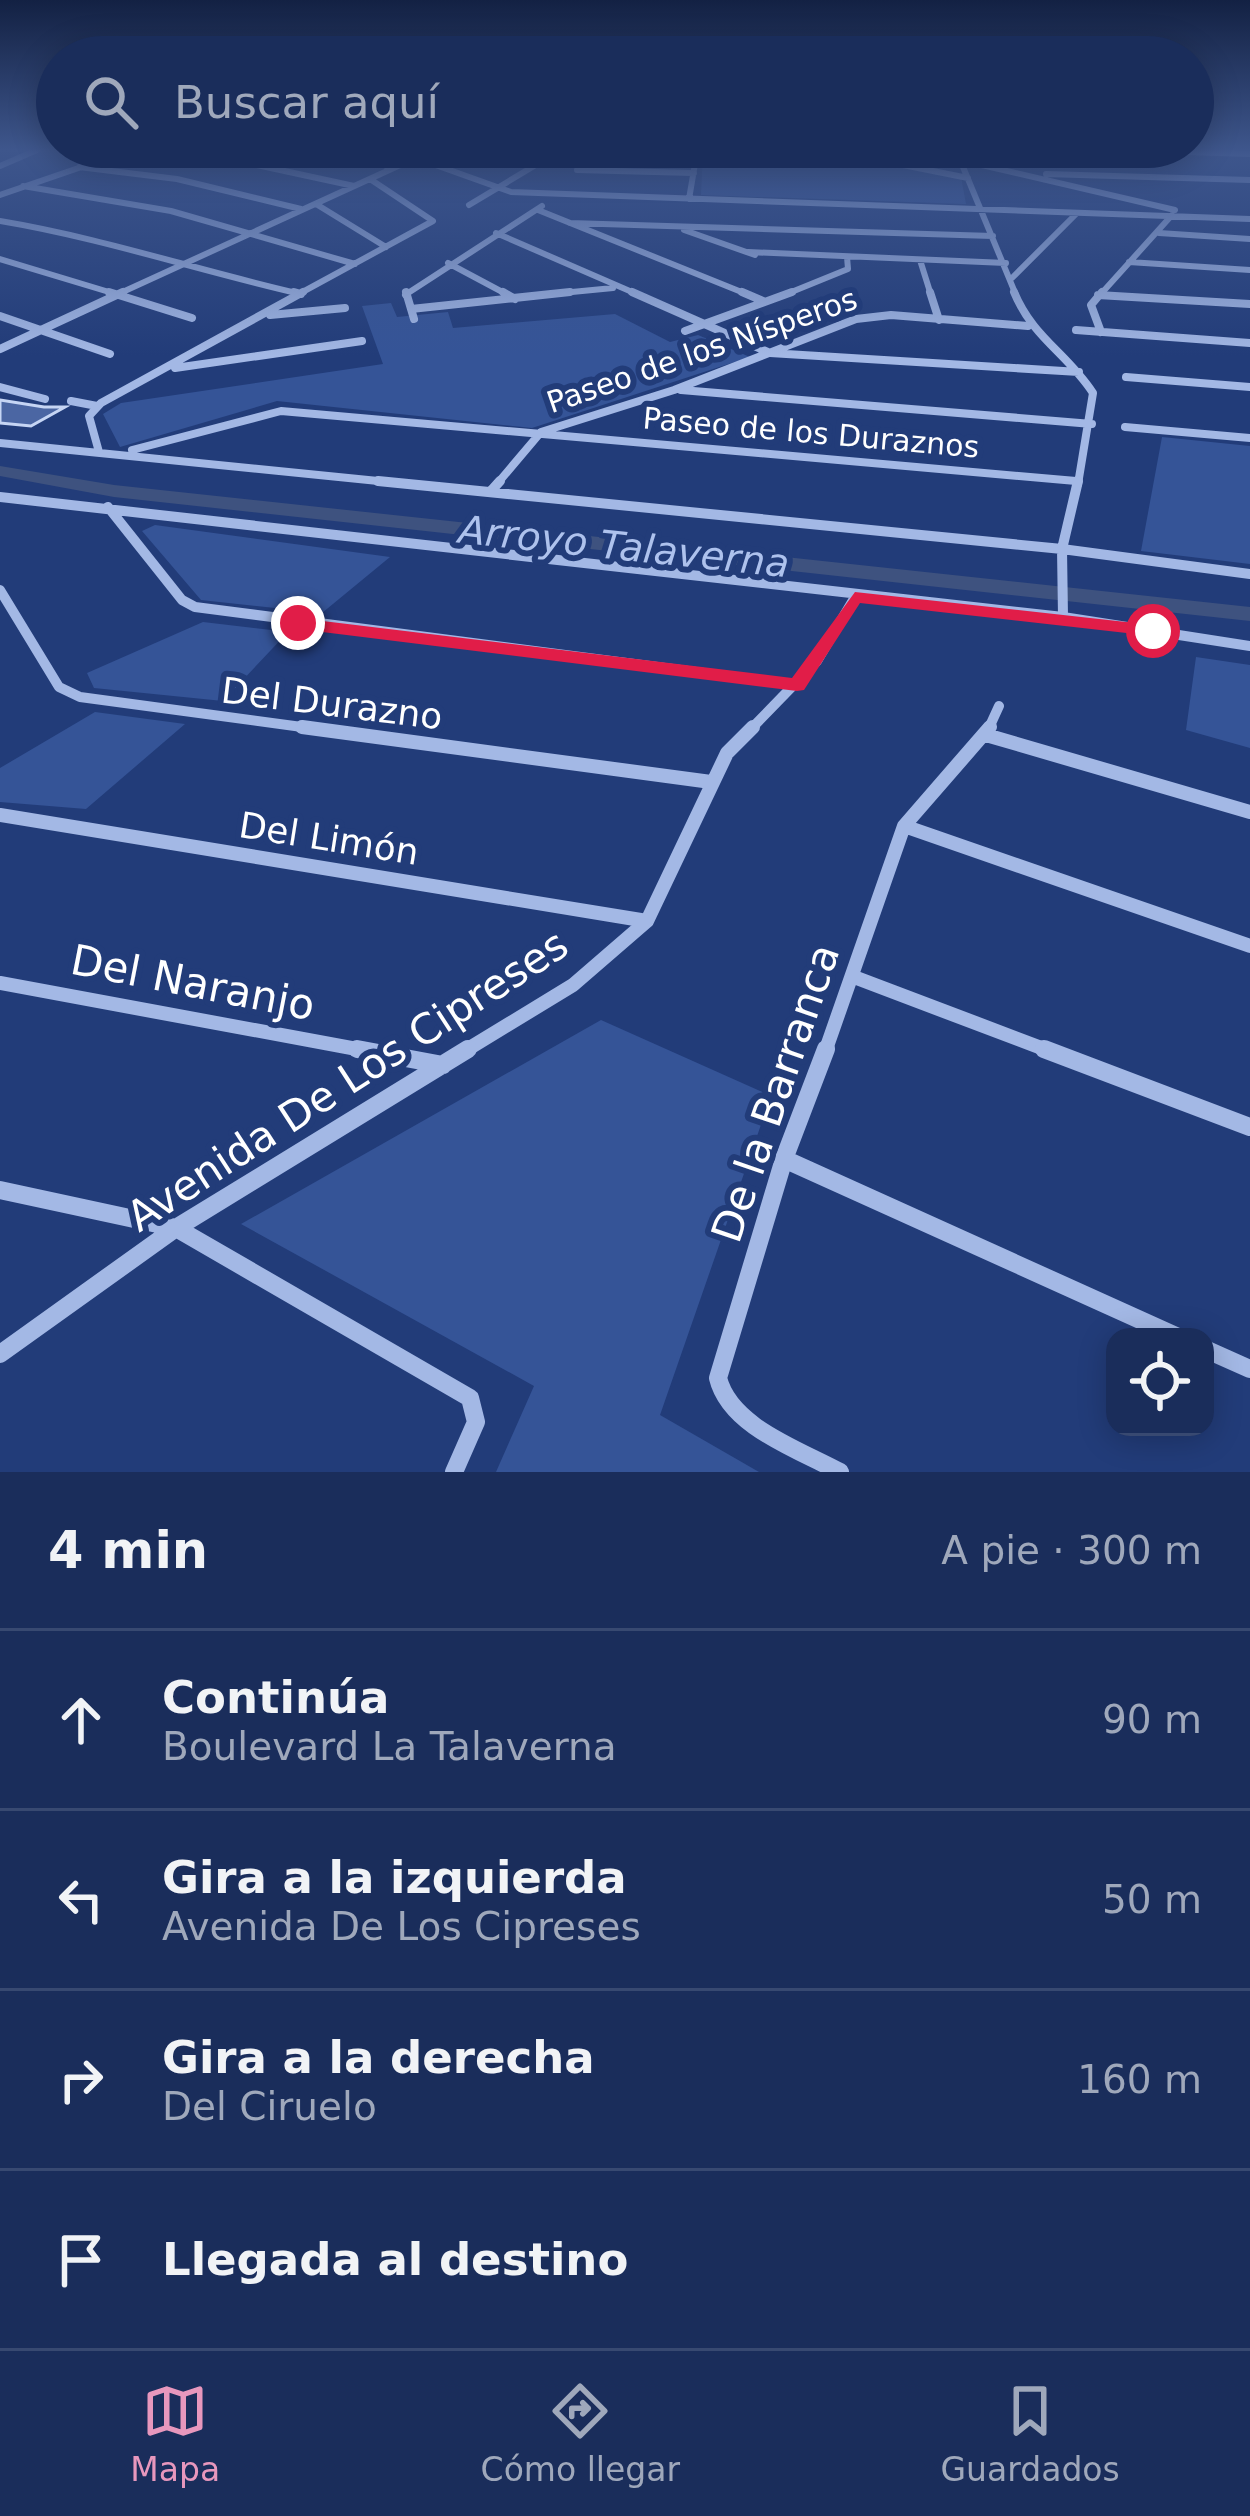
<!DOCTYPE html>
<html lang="es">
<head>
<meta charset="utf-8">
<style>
	body { margin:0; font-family:"DejaVu Sans",sans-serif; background:#273964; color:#f1f3f6 }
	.controls { position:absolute; right:36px; bottom:36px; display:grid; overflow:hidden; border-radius:24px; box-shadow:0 6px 30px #0003 }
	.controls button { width:108px; height:108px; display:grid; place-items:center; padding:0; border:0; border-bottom:3px solid #384971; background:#1a2d5b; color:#f1f3f6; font:60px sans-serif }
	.stop { position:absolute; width:36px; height:36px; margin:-27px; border:9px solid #e11d48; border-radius:50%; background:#fff }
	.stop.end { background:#e11d48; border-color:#fff; box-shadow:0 3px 12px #0008 }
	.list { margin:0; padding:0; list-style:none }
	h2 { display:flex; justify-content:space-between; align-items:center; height:156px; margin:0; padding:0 48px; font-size:51px }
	h2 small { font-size:39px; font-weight:400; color:#9fa8bb }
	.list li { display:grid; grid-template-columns:78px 1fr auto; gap:36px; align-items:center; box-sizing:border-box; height:180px; padding:0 48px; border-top:3px solid #384971 }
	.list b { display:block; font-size:45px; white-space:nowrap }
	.list p { margin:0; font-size:39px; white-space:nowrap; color:#9fa8bb }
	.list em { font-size:39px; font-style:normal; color:#9fa8bb }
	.icon { flex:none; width:66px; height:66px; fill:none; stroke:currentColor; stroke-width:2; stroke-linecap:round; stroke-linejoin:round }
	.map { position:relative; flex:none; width:1250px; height:1472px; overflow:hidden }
	.search { position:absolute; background:#1a2d5b; box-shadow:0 6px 30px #0003; left:36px; right:36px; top:36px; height:132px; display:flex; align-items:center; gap:30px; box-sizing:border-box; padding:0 42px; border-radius:66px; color:#9fa8bb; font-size:45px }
	.sheet { height:876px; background:#1a2d5b }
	nav { display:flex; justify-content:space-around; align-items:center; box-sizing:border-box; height:168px; border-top:3px solid #384971; background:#1a2d5b; font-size:33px; color:#9fa8bb }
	nav a { display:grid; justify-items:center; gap:6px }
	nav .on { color:#e797bd }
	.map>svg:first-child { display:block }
</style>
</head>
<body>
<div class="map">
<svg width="1250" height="1472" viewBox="0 0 1250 1472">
	<rect width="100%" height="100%" fill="#223c79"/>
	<!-- green -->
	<path fill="#355497" d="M 703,153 L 868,159 L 961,177 L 966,204 L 701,195 Z
		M 391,303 L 397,317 L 448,312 L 453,328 L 615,314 L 670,342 L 698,335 L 750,357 L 532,428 L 277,401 L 120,447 L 103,414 L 121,403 L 383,364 L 362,306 Z
		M 1162,437 L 1250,446 L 1250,564 L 1141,551 Z
		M 155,525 L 390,557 L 322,613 L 201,600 L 142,531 Z
		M 203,622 L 288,632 L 223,701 L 94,688 L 87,673 Z
		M 1196,657 L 1250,665 L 1250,748 L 1186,730 Z
		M 95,712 L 185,724 L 86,809 L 0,802 L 0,768 Z
		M 601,1020 L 771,1096 L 660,1415 L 759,1472 L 496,1472 L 534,1386 L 241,1224 Z"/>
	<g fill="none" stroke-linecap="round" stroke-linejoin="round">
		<!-- canal -->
		<path fill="#3e527f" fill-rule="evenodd" d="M 0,466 L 114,485 L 1250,607 L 1250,621 L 114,497 L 0,476 Z"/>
	</g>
	<!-- building -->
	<path fill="#4b66a3" stroke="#c6d5f4" stroke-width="3" d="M 0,400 L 44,407 L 65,407 L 31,426 L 0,423 Z"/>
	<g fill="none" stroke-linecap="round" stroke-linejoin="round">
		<!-- minor-far4 -->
		<path stroke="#a3b8e5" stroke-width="6" d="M 187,150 L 354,186
			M 359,150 L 391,169
			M 624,150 L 867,158
			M 956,150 L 1016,295
			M 1121,150 L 1250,154
			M 863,157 L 968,178
			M 416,158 L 511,192 L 1250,219
			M 960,160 L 1175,210
			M 0,166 L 37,150
			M 79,167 L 177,179 L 301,209
			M 577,170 L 694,173
			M 1046,174 L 1250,180
			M 23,186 L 171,211 L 355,264
			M 0,195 L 131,150
			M 689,199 L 697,152
			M 316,204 L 386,247
			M 469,205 L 534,166 L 513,150
			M 538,210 L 749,295
			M 0,221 C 102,238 200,271 301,294
			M 570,223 L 993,236
			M 684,230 L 755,255
			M 496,233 L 639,295
			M 1159,233 L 1250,239
			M 748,252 L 1006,263
			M 0,259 L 119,295
			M 920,260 L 931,295
			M 1129,262 L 1250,270
			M 448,263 L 508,295
			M 1012,278 L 1077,213
			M 116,295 L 433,150
			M 297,295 L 433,221 L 370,179
			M 405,295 L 542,206
			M 541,295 L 613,288
			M 784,295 L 848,269 L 847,257
			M 1098,295 L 1106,295
			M 1100,295 L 1172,215"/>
		<!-- minor-far3 -->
		<path stroke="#a3b8e5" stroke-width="8" d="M 109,292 L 192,318
			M 294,292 L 301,294
			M 406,292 L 414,319
			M 503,292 L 515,299
			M 632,292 L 770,353 L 1079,372
			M 742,292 L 763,301
			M 930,292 L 939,320
			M 1014,292 C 1033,338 1067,353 1093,393 L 1078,484
			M 1098,295 L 1250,304
			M 411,309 L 570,292
			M 270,315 L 345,308
			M 0,316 L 110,354
			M 1076,330 L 1250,343
			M 685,331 L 792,292
			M 1101,332 L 1091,305 L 1102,292
			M 0,349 L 123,292
			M 175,368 L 362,341
			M 1126,377 L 1250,387
			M 0,387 L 45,399
			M 681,390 L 1092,424
			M 71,401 L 97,406
			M 1125,427 L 1250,438
			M 0,443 L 408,484
			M 132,450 L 281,411 L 1076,481
			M 99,452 L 89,416 L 101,403 L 303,292
			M 497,484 L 541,432 L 674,390 L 856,319 L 891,315 L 1028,326"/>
		<!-- minor-far2 -->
		<path stroke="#a3b8e5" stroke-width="10" d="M 378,481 L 1062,549 L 1250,574
			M 491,491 L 500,481
			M 0,497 L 1063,617 L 1250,646
			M 108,507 L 182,600 L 195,607 L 797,685
			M 0,590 L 59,687 L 80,697 L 324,730
			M 1063,617 L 1062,549 L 1078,481
			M 750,730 L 817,661 L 855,597
			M 988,730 L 999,706"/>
		<!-- minor-far1 -->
		<path stroke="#a3b8e5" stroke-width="14" d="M 302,727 L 711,782
			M 986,735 L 1250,812
			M 0,815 L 647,921
			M 904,826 L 1250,946
			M 854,977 L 1052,1052
			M 0,983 L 373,1052
			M 463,1052 L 573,985 L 647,921 L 727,753 L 753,727
			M 825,1052 L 904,826 L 990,727"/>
		<!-- minor -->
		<path stroke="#a3b8e5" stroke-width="18" d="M 357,1049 L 443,1065
			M 826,1049 L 784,1159 L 718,1378 C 730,1427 800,1450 840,1472
			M 1044,1049 L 1250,1127
			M 784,1159 L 1178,1337
			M 0,1190 L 176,1228 L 470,1398 L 476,1422 L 454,1472
			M 1205,1349 L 1250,1369
			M 0,1354 L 176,1228 L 468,1049"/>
	</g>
	<!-- sky -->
	<linearGradient id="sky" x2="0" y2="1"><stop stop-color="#132143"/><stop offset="0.42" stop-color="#3e568c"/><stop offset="1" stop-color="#3e568c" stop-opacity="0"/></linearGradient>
	<rect width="1250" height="356" fill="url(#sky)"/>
	<!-- route -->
	<path fill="#e11d48" d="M 855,592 L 1153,625 L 1161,631 L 1153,636 L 860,603 L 804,690 L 797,691 L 298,629 L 290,623 L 298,618 L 792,678 Z"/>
	<g text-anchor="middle" stroke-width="12" stroke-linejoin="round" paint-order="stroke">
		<!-- far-street labels -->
		<g font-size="30" fill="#fff" stroke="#223c79">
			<text transform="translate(702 351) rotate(-19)" y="10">Paseo de los Nísperos</text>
			<text transform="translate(811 433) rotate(5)" y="10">Paseo de los Duraznos</text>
		</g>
		<!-- street labels -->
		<g font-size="36" fill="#fff" stroke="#223c79">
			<text transform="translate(332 703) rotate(7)" y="13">Del Durazno</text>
			<text transform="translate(329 838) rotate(9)" y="13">Del Limón</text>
		</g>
		<!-- water labels -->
		<g font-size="39" font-style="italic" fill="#aec2ed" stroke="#223c79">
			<text transform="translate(624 546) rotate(6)" y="14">Arroyo Talaverna</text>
		</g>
		<!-- near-street labels -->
		<g font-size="42" fill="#fff" stroke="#223c79">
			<text transform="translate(193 982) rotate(11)" y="15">Del Naranjo</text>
			<text transform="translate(347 1080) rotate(-33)" y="15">Avenida De Los Cipreses</text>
			<text transform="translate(775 1093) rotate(-71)" y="15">De la Barranca</text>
		</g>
	</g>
</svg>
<div class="controls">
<button><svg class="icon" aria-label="locate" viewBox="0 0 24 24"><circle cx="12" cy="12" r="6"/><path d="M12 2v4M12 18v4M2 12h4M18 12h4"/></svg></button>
</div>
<div class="stop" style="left:1153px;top:631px"></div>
<div class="stop end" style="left:298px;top:623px"></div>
<div class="search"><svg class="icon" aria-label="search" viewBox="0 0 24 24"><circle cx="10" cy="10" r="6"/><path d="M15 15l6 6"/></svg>Buscar aquí</div>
</div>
<section class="sheet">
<h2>4 min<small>A pie · 300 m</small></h2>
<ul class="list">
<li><svg class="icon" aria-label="ahead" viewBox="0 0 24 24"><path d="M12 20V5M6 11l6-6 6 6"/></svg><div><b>Continúa</b><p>Boulevard La Talaverna</p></div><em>90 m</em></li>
<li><svg class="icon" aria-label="left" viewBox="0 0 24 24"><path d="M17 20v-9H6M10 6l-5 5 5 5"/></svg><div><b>Gira a la izquierda</b><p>Avenida De Los Cipreses</p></div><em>50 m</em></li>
<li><svg class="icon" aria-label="right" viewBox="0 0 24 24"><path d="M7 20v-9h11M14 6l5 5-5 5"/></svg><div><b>Gira a la derecha</b><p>Del Ciruelo</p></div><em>160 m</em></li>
<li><svg class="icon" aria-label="arrive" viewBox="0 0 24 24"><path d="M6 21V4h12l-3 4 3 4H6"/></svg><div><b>Llegada al destino</b></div></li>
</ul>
</section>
<nav>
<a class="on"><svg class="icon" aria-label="map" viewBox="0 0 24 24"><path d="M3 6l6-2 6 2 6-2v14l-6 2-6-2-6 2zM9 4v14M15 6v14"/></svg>Mapa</a>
<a><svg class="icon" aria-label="directions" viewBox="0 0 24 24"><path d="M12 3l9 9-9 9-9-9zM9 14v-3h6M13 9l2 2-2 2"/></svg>Cómo llegar</a>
<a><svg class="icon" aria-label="saved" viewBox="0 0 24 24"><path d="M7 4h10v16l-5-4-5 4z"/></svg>Guardados</a>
</nav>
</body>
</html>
